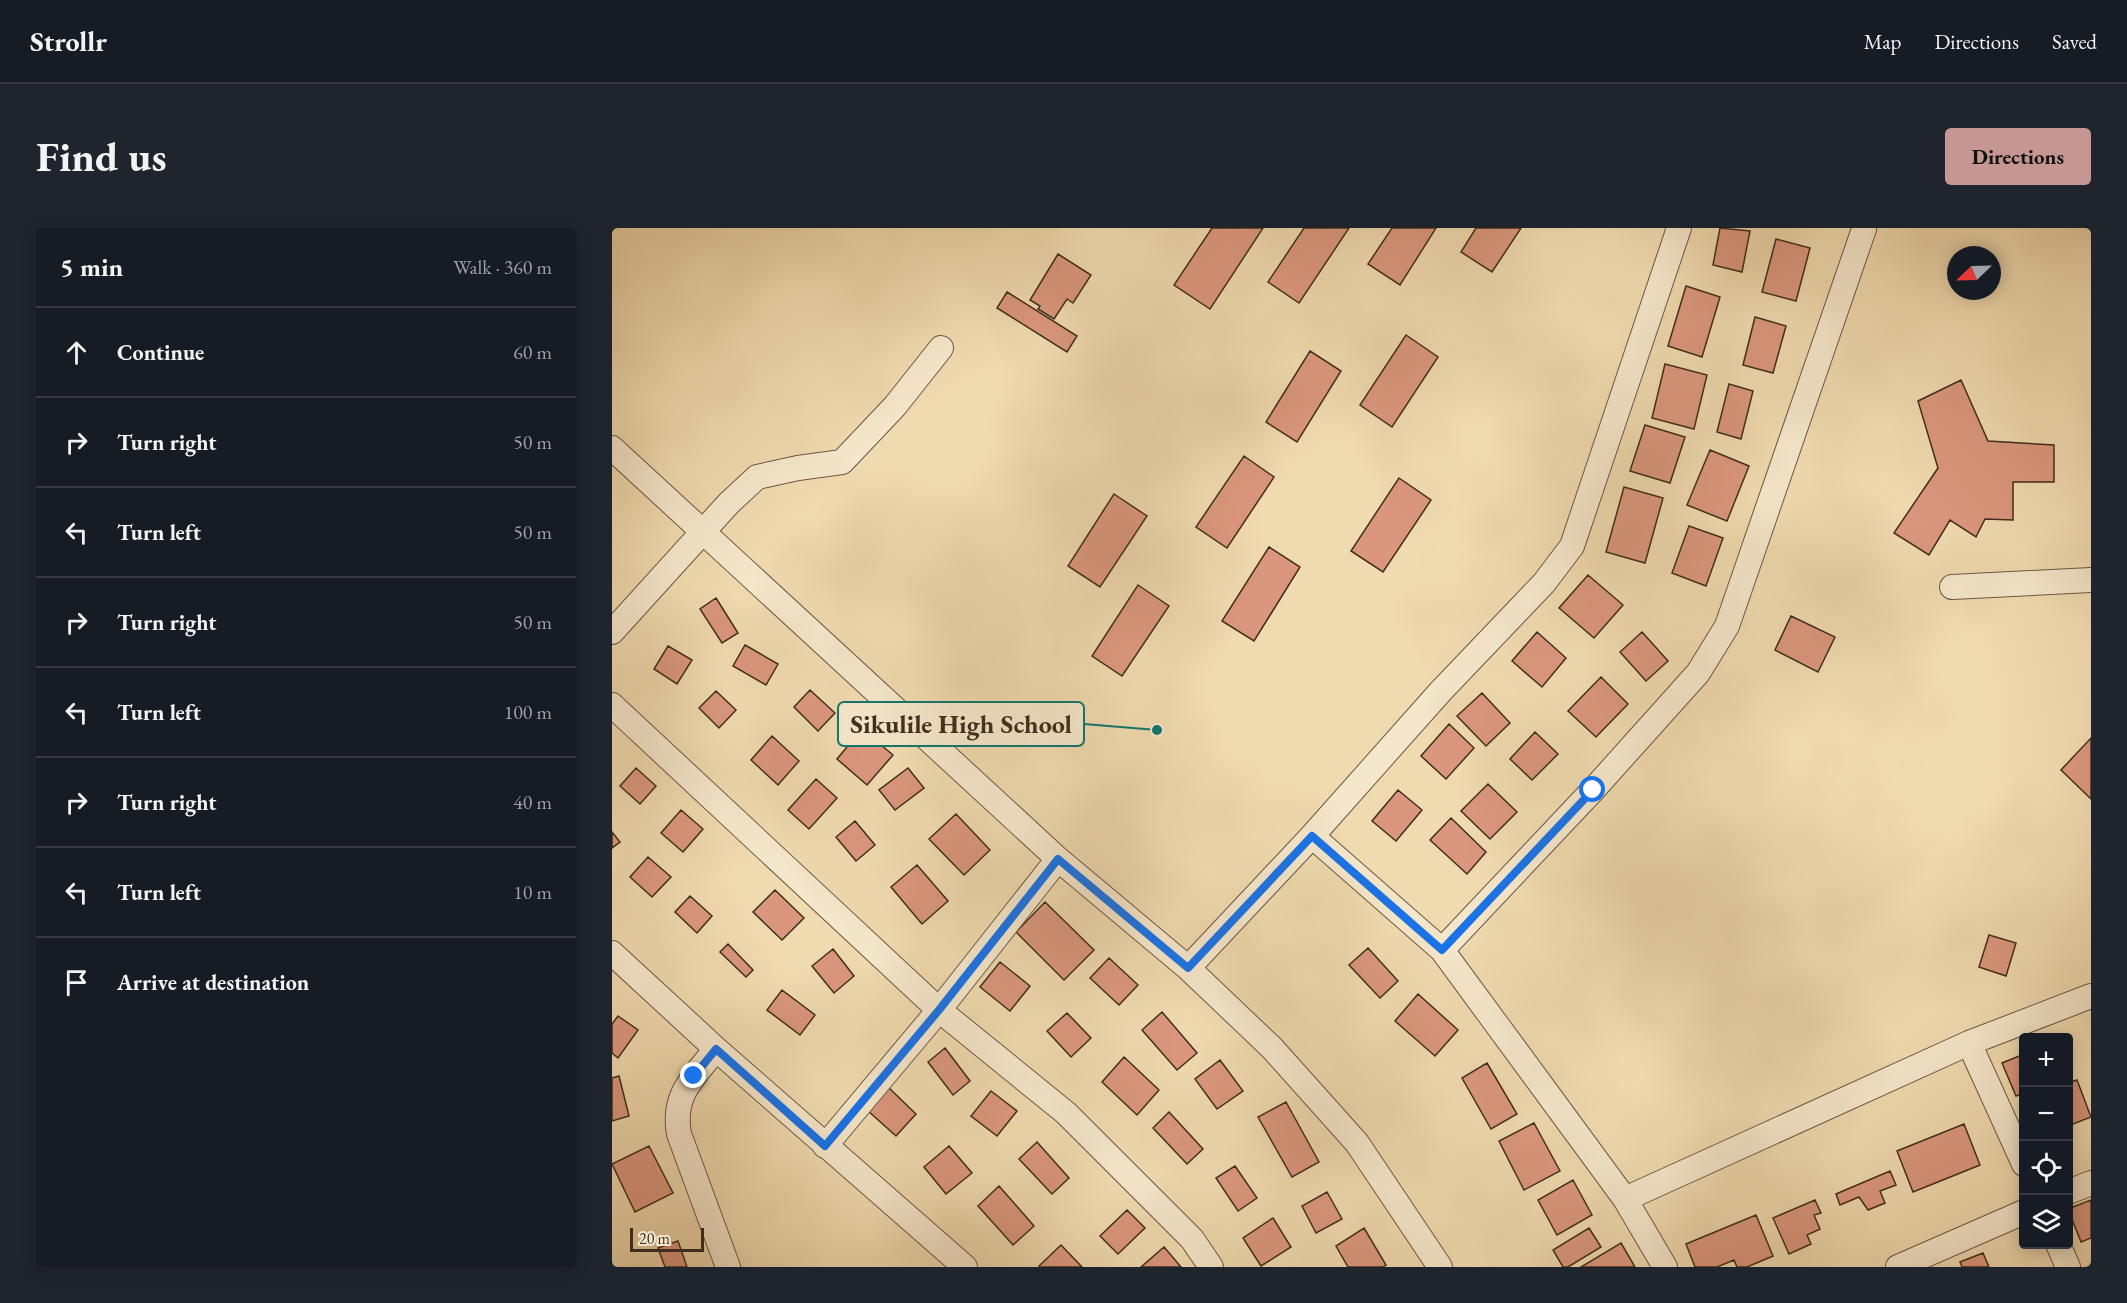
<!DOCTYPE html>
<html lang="en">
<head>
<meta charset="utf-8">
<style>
	body { margin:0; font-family:"EB Garamond",serif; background:#20242c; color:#f1f3f6 }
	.controls { position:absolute; right:18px; bottom:18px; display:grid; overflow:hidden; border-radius:6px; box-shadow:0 3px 15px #0003 }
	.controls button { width:54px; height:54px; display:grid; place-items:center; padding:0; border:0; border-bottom:2px solid #363941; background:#171b24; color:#f1f3f6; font:30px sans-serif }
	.compass { position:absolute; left:1335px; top:18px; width:54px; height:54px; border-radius:50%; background:#171b24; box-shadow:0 3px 15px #0003; rotate:247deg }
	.scale { position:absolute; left:18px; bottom:15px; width:74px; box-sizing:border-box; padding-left:6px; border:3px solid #402d1d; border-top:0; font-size:16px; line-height:21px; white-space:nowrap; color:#402d1d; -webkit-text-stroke:4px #f5e7cb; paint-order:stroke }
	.stop { position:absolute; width:18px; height:18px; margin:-14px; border:4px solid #1a73e8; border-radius:50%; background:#fff }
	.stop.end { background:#1a73e8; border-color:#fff; box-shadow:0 2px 6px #0008 }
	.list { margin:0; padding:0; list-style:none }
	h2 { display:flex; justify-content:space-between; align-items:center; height:78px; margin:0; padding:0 24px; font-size:26px }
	h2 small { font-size:20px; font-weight:400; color:#9ea1a6 }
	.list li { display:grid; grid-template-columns:39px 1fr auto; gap:18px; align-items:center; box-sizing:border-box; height:90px; padding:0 24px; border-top:2px solid #363941 }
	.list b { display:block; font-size:22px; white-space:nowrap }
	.list em { font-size:20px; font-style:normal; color:#9ea1a6 }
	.icon { flex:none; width:33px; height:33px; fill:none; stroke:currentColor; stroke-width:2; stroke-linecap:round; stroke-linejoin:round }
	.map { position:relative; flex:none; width:1479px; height:1039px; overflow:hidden; border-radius:6px }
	header { display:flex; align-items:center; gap:36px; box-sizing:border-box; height:84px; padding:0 30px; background:#171b24; border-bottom:2px solid #363941 }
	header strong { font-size:28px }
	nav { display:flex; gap:33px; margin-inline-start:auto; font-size:21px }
	.intro { display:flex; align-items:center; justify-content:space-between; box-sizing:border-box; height:144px; padding:0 36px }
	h1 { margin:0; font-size:42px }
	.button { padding:15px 27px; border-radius:6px; background:#c59692; color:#111; font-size:21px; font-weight:700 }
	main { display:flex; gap:36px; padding:0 36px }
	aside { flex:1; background:#171b24; border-radius:6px; box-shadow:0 3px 15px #0003 }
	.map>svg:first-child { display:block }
</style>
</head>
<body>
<header>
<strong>Strollr</strong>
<nav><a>Map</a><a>Directions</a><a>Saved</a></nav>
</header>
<div class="intro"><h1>Find us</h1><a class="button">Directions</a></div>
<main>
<aside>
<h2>5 min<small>Walk · 360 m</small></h2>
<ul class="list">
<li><svg class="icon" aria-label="ahead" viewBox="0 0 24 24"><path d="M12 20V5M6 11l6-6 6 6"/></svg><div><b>Continue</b></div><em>60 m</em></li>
<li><svg class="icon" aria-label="right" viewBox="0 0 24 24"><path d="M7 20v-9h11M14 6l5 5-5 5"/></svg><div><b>Turn right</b></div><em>50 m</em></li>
<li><svg class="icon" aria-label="left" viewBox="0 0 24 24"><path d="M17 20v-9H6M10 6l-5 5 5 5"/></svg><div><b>Turn left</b></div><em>50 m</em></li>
<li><svg class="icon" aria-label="right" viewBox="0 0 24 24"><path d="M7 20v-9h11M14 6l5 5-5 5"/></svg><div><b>Turn right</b></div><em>50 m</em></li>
<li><svg class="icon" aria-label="left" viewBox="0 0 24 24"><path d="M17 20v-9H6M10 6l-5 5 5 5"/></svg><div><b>Turn left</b></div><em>100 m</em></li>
<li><svg class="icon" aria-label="right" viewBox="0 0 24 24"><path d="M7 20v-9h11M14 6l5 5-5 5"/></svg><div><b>Turn right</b></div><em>40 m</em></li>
<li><svg class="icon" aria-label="left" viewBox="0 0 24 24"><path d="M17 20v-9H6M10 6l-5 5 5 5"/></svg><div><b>Turn left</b></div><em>10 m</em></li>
<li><svg class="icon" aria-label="arrive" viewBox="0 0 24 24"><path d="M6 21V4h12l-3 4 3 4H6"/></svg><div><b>Arrive at destination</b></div></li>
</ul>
</aside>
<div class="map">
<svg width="1479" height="1039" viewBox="0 0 1479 1039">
	<rect width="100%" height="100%" fill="#f0daaf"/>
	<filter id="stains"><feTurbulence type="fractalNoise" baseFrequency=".00333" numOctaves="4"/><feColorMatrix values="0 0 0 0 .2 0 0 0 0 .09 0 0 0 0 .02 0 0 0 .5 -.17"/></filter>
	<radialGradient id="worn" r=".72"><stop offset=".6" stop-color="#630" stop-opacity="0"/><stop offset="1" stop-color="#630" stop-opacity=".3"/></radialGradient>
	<!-- building -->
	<path fill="#db977e" stroke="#402d1d" stroke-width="1.5" d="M 600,0 L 651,0 L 598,81 L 562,57 Z
		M 692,0 L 737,0 L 687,75 L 656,54 Z
		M 780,0 L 824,0 L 788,57 L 756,36 Z
		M 864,0 L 909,0 L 880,44 L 849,24 Z
		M 1108,0 L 1138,3 L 1130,44 L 1101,37 Z
		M 1164,11 L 1198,20 L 1184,73 L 1150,64 Z
		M 446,26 L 479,47 L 461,75 L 455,71 L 442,91 L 426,81 L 428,78 L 418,72 Z
		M 1074,58 L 1108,69 L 1090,129 L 1056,118 Z
		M 395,64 L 465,108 L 455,124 L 385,80 Z
		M 1143,89 L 1174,98 L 1161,145 L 1131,137 Z
		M 794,107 L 826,129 L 780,199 L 748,177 Z
		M 698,123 L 729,143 L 685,214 L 654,194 Z
		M 1053,136 L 1095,147 L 1082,201 L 1040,190 Z
		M 1349,152 L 1376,213 L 1442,217 L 1442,254 L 1401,254 L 1401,292 L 1373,291 L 1364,309 L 1338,292 L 1317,327 L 1282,305 L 1326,240 L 1306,173 Z
		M 1117,156 L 1141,163 L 1129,211 L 1105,204 Z
		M 1033,197 L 1073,209 L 1058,255 L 1018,243 Z
		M 1098,222 L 1137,238 L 1115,293 L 1075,277 Z
		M 632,228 L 662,249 L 615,320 L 584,299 Z
		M 787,250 L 819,272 L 771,344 L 739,323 Z
		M 1012,259 L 1051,270 L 1033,335 L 994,324 Z
		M 502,266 L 535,288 L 488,359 L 456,338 Z
		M 1077,298 L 1111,310 L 1094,358 L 1060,345 Z
		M 657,319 L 688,339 L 642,413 L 610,393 Z
		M 976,347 L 1011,377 L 982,410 L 947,380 Z
		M 526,357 L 557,378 L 510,448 L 480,428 Z
		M 104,370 L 126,405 L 110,415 L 88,381 Z
		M 1179,388 L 1223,409 L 1206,444 L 1163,422 Z
		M 925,404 L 954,430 L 930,459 L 900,433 Z
		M 1030,404 L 1056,433 L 1034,453 L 1008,424 Z
		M 133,417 L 166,436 L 154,457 L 121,438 Z
		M 56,418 L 80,432 L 65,456 L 42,441 Z
		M 989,449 L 1016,476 L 984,509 L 956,483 Z
		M 198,462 L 223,485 L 206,503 L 182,479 Z
		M 104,463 L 124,482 L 107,500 L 87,480 Z
		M 870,465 L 898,495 L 874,518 L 845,488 Z
		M 837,496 L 862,520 L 834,551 L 809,528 Z
		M 250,501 L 281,527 L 255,557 L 225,531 Z
		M 923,504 L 946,526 L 920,552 L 898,531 Z
		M 160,508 L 187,533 L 166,557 L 139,532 Z
		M 1479,510 L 1479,571 L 1449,542 Z
		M 24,540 L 44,558 L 28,576 L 8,558 Z
		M 296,540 L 312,560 L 283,582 L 267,562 Z
		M 204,551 L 225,570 L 197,601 L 176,582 Z
		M 876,556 L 905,584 L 878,611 L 849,583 Z
		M 786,562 L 810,582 L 784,613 L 760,593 Z
		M 69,582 L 91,601 L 71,624 L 49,605 Z
		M 344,586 L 378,622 L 352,647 L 317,611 Z
		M 839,590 L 874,624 L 855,646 L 818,612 Z
		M 243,593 L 263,617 L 244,633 L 224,609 Z
		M 0,604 L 8,614 L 0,620 Z
		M 36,629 L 59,649 L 40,669 L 18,649 Z
		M 305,637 L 336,673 L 310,696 L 279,659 Z
		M 163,662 L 192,690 L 170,712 L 141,684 Z
		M 78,668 L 100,688 L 85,705 L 63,684 Z
		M 433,674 L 482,722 L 452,752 L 404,704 Z
		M 1377,707 L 1404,715 L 1394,748 L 1367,739 Z
		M 116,716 L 141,742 L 134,749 L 108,724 Z
		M 756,720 L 786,753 L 768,770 L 737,737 Z
		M 221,721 L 242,748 L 222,765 L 200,738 Z
		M 497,730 L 526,757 L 507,777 L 478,750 Z
		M 388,734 L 418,758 L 398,783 L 368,759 Z
		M 170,762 L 203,787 L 188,807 L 155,782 Z
		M 806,766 L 846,802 L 823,828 L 783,793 Z
		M 550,784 L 585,825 L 565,842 L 530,802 Z
		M 455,785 L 479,810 L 459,829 L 435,803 Z
		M 6,788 L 26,802 L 6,830 L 0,825 L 0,796 Z
		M 333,820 L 358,853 L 341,867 L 316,834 Z
		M 1412,826 L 1412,865 L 1404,868 L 1390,835 Z
		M 512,829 L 547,862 L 525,887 L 490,854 Z
		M 608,832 L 631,863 L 605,881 L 583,851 Z
		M 875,835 L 905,886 L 879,901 L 850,850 Z
		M 7,848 L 17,888 L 0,893 L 0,850 Z
		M 1465,852 L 1479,889 L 1456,898 L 1456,855 Z
		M 276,859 L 304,886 L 284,908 L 255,882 Z
		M 379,863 L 405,883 L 385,908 L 359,888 Z
		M 674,874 L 707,934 L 680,949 L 646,889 Z
		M 557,884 L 591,921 L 575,936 L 541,900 Z
		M 922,895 L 948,943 L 912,962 L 887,913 Z
		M 1352,896 L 1368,937 L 1301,964 L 1285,923 Z
		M 425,914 L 457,950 L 440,966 L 407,931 Z
		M 37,918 L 61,965 L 23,984 L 0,936 Z
		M 337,918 L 360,945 L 334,966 L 312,939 Z
		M 623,938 L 645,970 L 626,983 L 604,950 Z
		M 1278,943 L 1284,957 L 1268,963 L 1273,975 L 1256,982 L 1247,969 L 1228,977 L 1224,966 Z
		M 961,952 L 980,987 L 945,1007 L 926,972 Z
		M 387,958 L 422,998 L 401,1017 L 366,978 Z
		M 715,964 L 730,991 L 704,1005 L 690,978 Z
		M 1203,972 L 1209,985 L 1202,987 L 1208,1001 L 1195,1007 L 1199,1016 L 1177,1026 L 1161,990 Z
		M 1479,972 L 1479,1010 L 1469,1014 L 1456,981 Z
		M 515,982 L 533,1000 L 506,1026 L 488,1008 Z
		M 1144,987 L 1161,1028 L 1135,1039 L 1125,1039 L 1122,1032 L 1105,1039 L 1083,1039 L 1074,1016 Z
		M 661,990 L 679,1019 L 649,1038 L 631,1010 Z
		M 752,1000 L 774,1037 L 771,1039 L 736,1039 L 724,1018 Z
		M 977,1000 L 989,1019 L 956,1039 L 951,1039 L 941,1022 Z
		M 66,1013 L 75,1039 L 53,1039 L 46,1020 Z
		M 1009,1015 L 1023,1039 L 969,1039 Z
		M 449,1017 L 470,1039 L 428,1039 L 427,1038 Z
		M 552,1019 L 569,1039 L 529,1039 Z
		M 1371,1025 L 1377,1039 L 1350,1039 L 1348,1034 Z"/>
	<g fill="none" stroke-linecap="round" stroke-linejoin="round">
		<defs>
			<path id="minor" d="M 0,220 L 446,631 L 576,740 L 660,820 L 745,915 L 828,1039
				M 1340,359 L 1479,352
				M 0,404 L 117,275 L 145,249 L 186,240 L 230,234 L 283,178 L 329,120
				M 0,477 L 327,782 L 454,885 L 580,1011 L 599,1039
				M 700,608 L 830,722 L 1013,971 L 1053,1039
				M 830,722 L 981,562 L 1086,445 L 1115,398 L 1252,1
				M 0,725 L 104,821 L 353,1039
				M 576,740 L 700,608 L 828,464 L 932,355 L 960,318 L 1067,0
				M 1357,815 L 1412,936
				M 104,821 C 81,850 60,867 67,906 L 116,1039
				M 213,918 L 327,782 L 446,631
				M 1456,964 L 1479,955
				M 1013,971 L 1357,815 L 1479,768
				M 1446,1016 L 1456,1039
				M 1286,1039 L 1412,984"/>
		</defs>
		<!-- minor casing -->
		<use href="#minor" stroke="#6c5842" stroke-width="26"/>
		<!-- minor -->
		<use href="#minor" stroke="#f5e7cb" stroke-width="24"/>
	</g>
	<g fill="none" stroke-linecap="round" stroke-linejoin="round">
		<!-- route -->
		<path stroke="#1a73e8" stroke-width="8" d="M 82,848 L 104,821 L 213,918 L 327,782 L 446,631 L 576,740 L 700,608 L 830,722 L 981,562"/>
	</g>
	<!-- callouts -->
	<path fill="none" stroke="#0f766e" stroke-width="2" d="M545 502L472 496"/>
	<circle fill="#0f766e" stroke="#f5e7cb" stroke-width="2" cx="545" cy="502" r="6"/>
	<rect fill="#f5e7cb" stroke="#0f766e" stroke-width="2" x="226" y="474" width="246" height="44" rx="6"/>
	<g font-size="26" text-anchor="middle" font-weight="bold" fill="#402d1d">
		<text x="349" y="505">Sikulile High School</text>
	</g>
	<rect width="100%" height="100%" filter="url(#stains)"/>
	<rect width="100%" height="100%" fill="url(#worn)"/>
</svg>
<div class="controls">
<button>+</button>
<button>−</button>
<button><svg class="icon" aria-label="locate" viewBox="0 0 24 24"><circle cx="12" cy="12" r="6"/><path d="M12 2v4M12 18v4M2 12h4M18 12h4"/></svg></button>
<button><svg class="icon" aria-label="layers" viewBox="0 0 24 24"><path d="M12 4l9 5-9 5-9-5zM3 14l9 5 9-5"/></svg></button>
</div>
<svg class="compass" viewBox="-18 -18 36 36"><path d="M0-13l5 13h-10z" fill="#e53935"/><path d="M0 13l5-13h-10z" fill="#9ea1a6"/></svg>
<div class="scale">20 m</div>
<div class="stop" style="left:981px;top:562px"></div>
<div class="stop end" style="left:82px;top:848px"></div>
</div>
</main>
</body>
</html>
